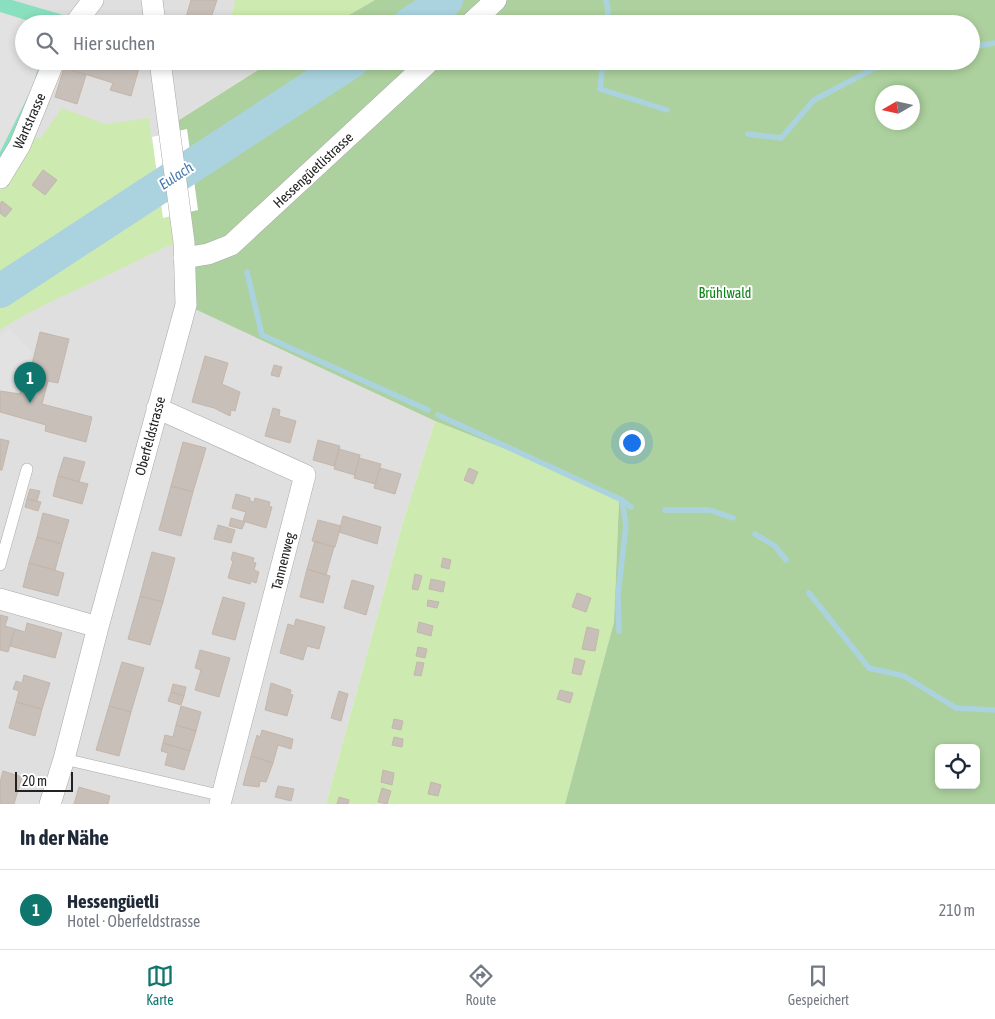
<!DOCTYPE html>
<html lang="de">
<head>
<meta charset="utf-8">
<style>
	body { margin:0; font-family:"Asap Condensed",sans-serif; background:#f2f2f3; color:#1f2937 }
	.controls { position:absolute; right:15px; bottom:15px; display:grid; overflow:hidden; border-radius:8px; box-shadow:0 2px 8px #0003 }
	.controls button { width:45px; height:45px; display:grid; place-items:center; padding:0; border:0; border-bottom:1px solid #e0e1e3; background:#fff; color:#1f2937; font:25px sans-serif }
	.compass { position:absolute; left:875px; top:85px; width:45px; height:45px; border-radius:50%; background:#fff; box-shadow:0 2px 8px #0003; rotate:261deg }
	.scale { position:absolute; left:15px; bottom:12px; width:58px; box-sizing:border-box; padding-left:5px; border:2px solid #222; border-top:0; font-size:14px; line-height:18px; white-space:nowrap; color:#222; -webkit-text-stroke:4px #fff; paint-order:stroke }
	.you { position:absolute; left:631px; top:442px; width:18px; height:18px; margin:-12px; border:4px solid #fff; border-radius:50%; background:#1a73e8; box-shadow:0 0 0 8px #1a73e833 }
	.badge { display:grid; place-items:center; width:32px; height:32px; border-radius:50%; background:#0f766e; color:#fff; font-size:16px; font-weight:700 }
	.pin { position:absolute; translate:-50% -41px; filter:drop-shadow(0 1px 2px #0008) }
	.pin::after { content:''; position:absolute; top:26px; width:18px; height:15px; background:inherit; clip-path:polygon(0 0,100% 0,50% 100%) }
	.list { margin:0; padding:0; list-style:none }
	h2 { display:flex; justify-content:space-between; align-items:center; height:65px; margin:0; padding:0 20px; font-size:21px }
	h2 small { font-size:16px; font-weight:400; color:#747a83 }
	.list li { display:grid; grid-template-columns:32px 1fr auto; gap:15px; align-items:center; box-sizing:border-box; height:80px; padding:0 20px; border-top:1px solid #e0e1e3 }
	.list b { display:block; font-size:19px; white-space:nowrap }
	.list p { margin:0; font-size:16px; white-space:nowrap; color:#747a83 }
	.list em { font-size:16px; font-style:normal; color:#747a83 }
	.icon { flex:none; width:28px; height:28px; fill:none; stroke:currentColor; stroke-width:2; stroke-linecap:round; stroke-linejoin:round }
	.map { position:relative; flex:none; width:995px; height:804px; overflow:hidden }
	.search { position:absolute; background:#fff; box-shadow:0 2px 8px #0003; left:15px; right:15px; top:15px; height:55px; display:flex; align-items:center; gap:12px; box-sizing:border-box; padding:0 18px; border-radius:28px; color:#747a83; font-size:19px }
	.sheet { height:145px; background:#fff }
	nav { display:flex; justify-content:space-around; align-items:center; box-sizing:border-box; height:70px; border-top:1px solid #e0e1e3; background:#fff; font-size:14px; color:#747a83 }
	nav a { display:grid; justify-items:center; gap:2px }
	nav .on { color:#0f766e }
	.map>svg:first-child { display:block }
</style>
</head>
<body>
<div class="map">
<svg width="995" height="804" viewBox="0 0 995 804">
	<rect width="100%" height="100%" fill="#f2efe9"/>
	<!-- residential -->
	<path fill="#e0dfdf" d="M 0,0 L 235,0 L 231,17 L 258,24 L 24,24 L 24,61 L 272,61 L 180,119 L 186,305 L 435,421 L 403,522 L 326,804 L 0,804 Z"/>
	<!-- grass -->
	<path fill="#cdebb0" d="M 235,0 L 375,0 L 333,24 L 258,24 L 231,17 Z
		M 62,108 L 105,124 L 149,118 L 152,143 L 170,141 L 184,242 C 164,245 149,256 131,264 C 87,286 41,303 0,330 L 0,187 L 32,135 L 40,139 Z
		M 435,421 L 530,459 L 619,499 L 614,622 L 565,804 L 326,804 L 403,522 Z"/>
	<!-- forest -->
	<path fill="#add19e" fill-rule="evenodd" d="M 375,0 L 995,0 L 995,804 L 565,804 L 614,622 L 619,499 L 530,459 L 435,421 L 186,305 L 170,141 L 179,120 L 272,61 L 971,61 L 971,24 L 333,24 ZM 882,92 L 912,92 L 912,122 L 882,122 ZM 939,748 L 976,748 L 976,785 L 939,785 Z"/>
	<!-- pitch -->
	<path fill="#88e0be" d="M 0,0 L 12,0 L 77,19 L 75,24 L 24,24 L 24,61 L 54,61 L 0,178 Z"/>
	<!-- parking -->
	<path fill="#e2e2e2" d="M 0,12 L 39,24 L 24,24 L 24,61 L 40,61 L 33,86 L 0,152 Z
		M 10,328 L 32,352 L 20,393 L 0,390 L 0,335 Z"/>
	<!-- pier -->
	<path fill="#fff" d="M 187,129 L 198,210 L 163,218 L 152,137 Z"/>
	<g fill="none" stroke-linecap="round" stroke-linejoin="round">
		<!-- stream -->
		<path stroke="#aad3df" stroke-width="5.5" d="M 606,0 L 608,9 L 607,24
			M 971,47 L 995,43
			M 603,61 L 600,89 L 667,110
			M 748,134 L 781,138 L 814,100 L 888,61
			M 148,179 L 148,194
			M 247,272 L 262,335 L 428,410
			M 438,415 L 622,500 L 626,525 L 618,594 L 619,631
			M 622,500 L 631,507
			M 665,510 L 709,510 L 733,518
			M 755,534 L 775,546 L 786,560
			M 809,593 L 869,668 L 904,676 L 956,708 L 995,710"/>
		<!-- river -->
		<path stroke="#aad3df" stroke-width="34" d="M 410,24 L 446,0
			M 0,291 L 352,61"/>
	</g>
	<!-- building -->
	<path fill="#c7bfb8" stroke="#c4b6ab" d="M 191,0 L 217,0 L 209,24 L 184,24 Z
		M 71,61 L 141,61 L 131,96 L 110,90 L 113,83 L 69,69 Z
		M 64,68 L 86,75 L 77,104 L 55,97 Z
		M 43,170 L 57,180 L 45,195 L 32,185 Z
		M 2,201 L 12,209 L 5,217 L 0,213 L 0,204 Z
		M 40,332 L 69,339 L 58,383 L 48,381 L 42,404 L 92,417 L 86,442 L 45,431 L 46,425 L 0,412 L 0,391 L 20,394 L 27,367 L 31,368 Z
		M 205,356 L 228,363 L 222,384 L 240,392 L 235,411 L 231,410 L 230,416 L 214,408 L 192,402 Z
		M 274,365 L 282,367 L 279,377 L 271,375 Z
		M 273,408 L 280,410 L 279,416 L 296,421 L 290,443 L 265,436 Z
		M 0,439 L 9,441 L 2,470 L 0,470 Z
		M 318,440 L 340,446 L 334,466 L 313,460 Z
		M 183,442 L 206,448 L 193,492 L 171,486 Z
		M 339,449 L 360,455 L 355,475 L 334,469 Z
		M 64,457 L 85,462 L 79,482 L 58,476 Z
		M 359,458 L 381,464 L 375,484 L 354,478 Z
		M 380,468 L 401,474 L 395,494 L 374,488 Z
		M 469,468 L 478,472 L 473,484 L 464,480 Z
		M 58,476 L 88,484 L 82,504 L 53,496 Z
		M 171,486 L 193,492 L 181,536 L 159,530 Z
		M 30,489 L 40,491 L 37,501 L 27,499 Z
		M 236,494 L 250,498 L 250,501 L 254,502 L 255,498 L 270,502 L 269,506 L 272,507 L 266,528 L 243,521 L 246,512 L 232,508 Z
		M 27,499 L 41,502 L 38,511 L 25,507 Z
		M 43,513 L 69,520 L 62,544 L 37,537 Z
		M 343,516 L 381,527 L 377,544 L 339,532 Z
		M 231,518 L 245,522 L 242,529 L 229,526 Z
		M 318,520 L 341,526 L 335,547 L 312,541 Z
		M 218,525 L 235,530 L 231,543 L 214,539 Z
		M 37,537 L 62,544 L 55,570 L 29,563 Z
		M 315,541 L 334,547 L 326,575 L 307,569 Z
		M 152,552 L 175,558 L 163,602 L 140,596 Z
		M 233,552 L 254,558 L 253,562 L 256,563 L 254,570 L 259,572 L 256,583 L 251,581 L 250,584 L 228,578 L 233,561 L 231,560 Z
		M 443,558 L 451,560 L 449,569 L 441,567 Z
		M 29,563 L 64,573 L 58,596 L 23,587 Z
		M 307,569 L 330,576 L 323,603 L 300,597 Z
		M 415,574 L 422,576 L 418,590 L 412,589 Z
		M 431,579 L 445,582 L 443,592 L 429,589 Z
		M 352,580 L 374,586 L 366,615 L 344,608 Z
		M 577,593 L 591,598 L 586,612 L 572,607 Z
		M 140,596 L 163,602 L 150,645 L 128,639 Z
		M 223,597 L 245,603 L 235,640 L 212,634 Z
		M 428,600 L 439,602 L 437,608 L 427,606 Z
		M 0,615 L 8,617 L 5,626 L 15,629 L 8,652 L 0,650 Z
		M 296,619 L 325,627 L 319,649 L 307,646 L 303,660 L 280,653 L 288,624 L 294,626 Z
		M 419,622 L 433,626 L 431,636 L 417,632 Z
		M 27,623 L 62,633 L 55,658 L 10,646 L 15,629 L 25,632 Z
		M 587,627 L 599,630 L 595,651 L 582,649 Z
		M 418,647 L 427,649 L 425,658 L 416,656 Z
		M 200,650 L 230,658 L 219,697 L 195,690 L 201,670 L 195,668 Z
		M 575,658 L 585,661 L 581,675 L 572,673 Z
		M 122,662 L 144,668 L 131,712 L 109,706 Z
		M 417,662 L 424,663 L 421,676 L 414,675 Z
		M 24,675 L 50,683 L 42,709 L 16,702 L 19,691 L 13,689 L 16,681 L 22,683 Z
		M 271,683 L 291,690 L 290,694 L 293,695 L 287,716 L 265,710 Z
		M 173,684 L 186,687 L 184,696 L 171,692 Z
		M 560,690 L 573,693 L 570,703 L 557,699 Z
		M 339,691 L 348,694 L 341,721 L 331,718 Z
		M 171,692 L 184,696 L 181,705 L 168,701 Z
		M 16,702 L 42,709 L 35,736 L 9,728 Z
		M 109,706 L 131,712 L 119,756 L 96,750 Z
		M 181,706 L 201,712 L 196,731 L 176,725 Z
		M 394,719 L 403,721 L 401,730 L 392,728 Z
		M 176,725 L 196,731 L 190,751 L 163,743 L 165,735 L 173,737 Z
		M 262,730 L 293,739 L 291,749 L 278,745 L 273,763 L 251,756 L 257,735 L 260,737 Z
		M 394,737 L 403,739 L 402,747 L 392,745 Z
		M 163,743 L 190,751 L 184,770 L 165,765 L 168,753 L 161,751 Z
		M 251,756 L 273,763 L 266,782 L 260,781 L 259,787 L 243,785 Z
		M 383,770 L 394,773 L 392,785 L 381,782 Z
		M 3,771 L 22,777 L 14,804 L 0,804 L 0,782 Z
		M 431,782 L 441,785 L 438,796 L 428,794 Z
		M 278,786 L 294,789 L 291,801 L 275,797 Z
		M 79,787 L 110,796 L 108,804 L 74,804 Z
		M 382,788 L 391,791 L 387,804 L 378,802 Z
		M 339,797 L 349,800 L 348,804 L 337,804 Z"/>
	<g fill="none" stroke-linecap="round" stroke-linejoin="round">
		<defs>
			<path id="service" d="M 0,565 L 27,469
				M 64,759 L 223,796"/>
			<path id="minor" d="M 152,0 L 155,24
				M 75,24 L 93,0
				M 470,24 L 496,0
				M 0,178 L 20,145 L 54,61
				M 184,258 L 208,254 L 231,245 L 430,61
				M 157,408 L 305,475 L 220,804
				M 0,599 L 98,627
				M 50,804 L 64,759 L 98,627 L 186,305 L 184,242 L 160,61"/>
		</defs>
		<!-- service casing -->
		<use href="#service" stroke="#a9a9a9" stroke-width="12"/>
		<!-- minor casing -->
		<use href="#minor" stroke="#a9a9a9" stroke-width="22"/>
		<!-- service -->
		<use href="#service" stroke="#fff" stroke-width="11"/>
		<!-- minor -->
		<use href="#minor" stroke="#fff" stroke-width="21"/>
	</g>
	<g text-anchor="middle" stroke-width="4" stroke-linejoin="round" paint-order="stroke">
		<!-- street labels -->
		<g font-size="14" fill="#222" stroke="#fff">
			<text transform="translate(29 121) rotate(-66)" y="5">Wartstrasse</text>
			<text transform="translate(313 170) rotate(-43)" y="5">Hessengüetlistrasse</text>
			<text transform="translate(150 436) rotate(-75)" y="5">Oberfeldstrasse</text>
			<text transform="translate(283 561) rotate(-76)" y="5">Tannenweg</text>
		</g>
		<!-- park labels -->
		<g font-size="14" fill="#0c8416" stroke="#fff">
			<text x="725" y="298">Brühlwald</text>
		</g>
		<!-- water labels -->
		<g font-size="15" font-style="italic" fill="#4a7aab" stroke="#fff">
			<text transform="translate(176 176) rotate(-33)" y="5">Eulach</text>
		</g>
	</g>
</svg>
<div class="controls">
<button><svg class="icon" aria-label="locate" viewBox="0 0 24 24"><circle cx="12" cy="12" r="6"/><path d="M12 2v4M12 18v4M2 12h4M18 12h4"/></svg></button>
</div>
<svg class="compass" viewBox="-18 -18 36 36"><path d="M0-13l5 13h-10z" fill="#e53935"/><path d="M0 13l5-13h-10z" fill="#747a83"/></svg>
<div class="scale">20 m</div>
<div class="you"></div>
<div class="pin badge" style="left:30px;top:403px">1</div>
<div class="search"><svg class="icon" aria-label="search" viewBox="0 0 24 24"><circle cx="10" cy="10" r="6"/><path d="M15 15l6 6"/></svg>Hier suchen</div>
</div>
<section class="sheet">
<h2>In der Nähe<small></small></h2>
<ul class="list">
<li><span class="badge">1</span><div><b>Hessengüetli</b><p>Hotel · Oberfeldstrasse</p></div><em>210 m</em></li>
</ul>
</section>
<nav>
<a class="on"><svg class="icon" aria-label="map" viewBox="0 0 24 24"><path d="M3 6l6-2 6 2 6-2v14l-6 2-6-2-6 2zM9 4v14M15 6v14"/></svg>Karte</a>
<a><svg class="icon" aria-label="directions" viewBox="0 0 24 24"><path d="M12 3l9 9-9 9-9-9zM9 14v-3h6M13 9l2 2-2 2"/></svg>Route</a>
<a><svg class="icon" aria-label="saved" viewBox="0 0 24 24"><path d="M7 4h10v16l-5-4-5 4z"/></svg>Gespeichert</a>
</nav>
</body>
</html>
